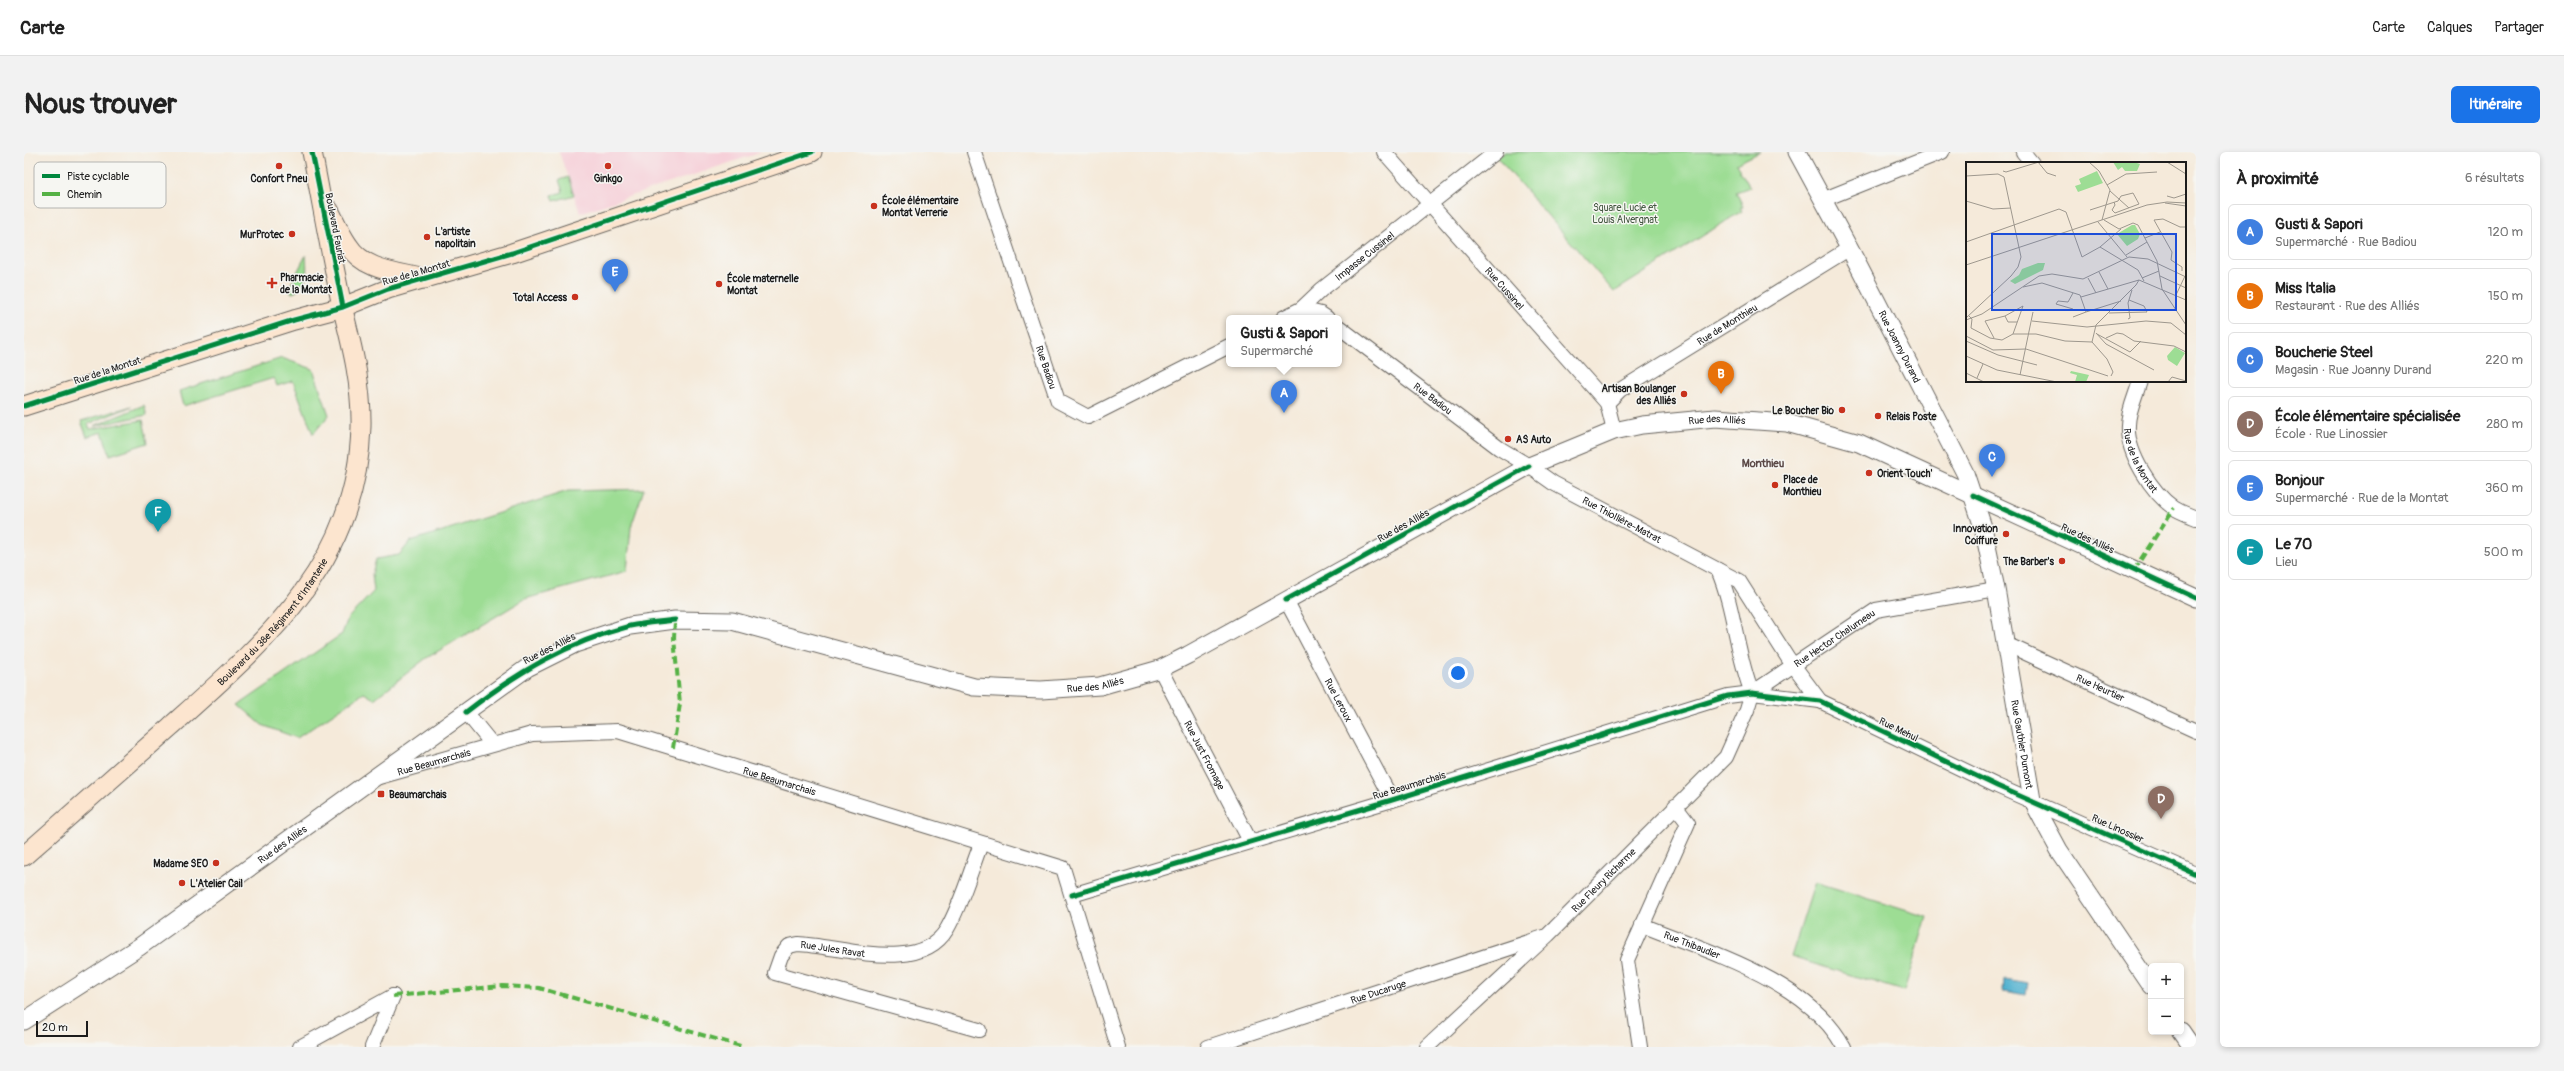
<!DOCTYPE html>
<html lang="fr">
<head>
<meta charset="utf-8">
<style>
	body { margin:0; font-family:Pangolin,sans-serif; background:#f2f2f2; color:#222 }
	.controls { position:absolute; right:12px; bottom:12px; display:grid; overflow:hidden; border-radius:6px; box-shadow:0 2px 6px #0003 }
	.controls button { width:36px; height:36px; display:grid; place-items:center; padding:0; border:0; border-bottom:1px solid #e0e0e0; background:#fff; color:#222; font:20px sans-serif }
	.scale { position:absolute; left:12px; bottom:10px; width:52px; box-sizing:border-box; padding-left:4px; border:2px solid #1c1c1c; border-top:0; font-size:11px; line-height:14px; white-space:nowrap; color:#1c1c1c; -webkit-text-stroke:3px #f6f6f2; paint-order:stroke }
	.you { position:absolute; left:1434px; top:521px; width:14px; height:14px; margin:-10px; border:3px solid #fff; border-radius:50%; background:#1a73e8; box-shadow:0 0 0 6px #1a73e833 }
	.badge { display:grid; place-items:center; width:26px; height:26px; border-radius:50%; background:#1a73e8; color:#fff; font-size:13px; font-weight:700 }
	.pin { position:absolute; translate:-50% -33px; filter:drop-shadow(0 1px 2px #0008) }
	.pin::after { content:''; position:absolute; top:21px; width:14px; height:12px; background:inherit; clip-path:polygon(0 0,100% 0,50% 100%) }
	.popup { position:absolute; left:1202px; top:163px; width:116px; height:52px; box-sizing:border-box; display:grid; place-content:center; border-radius:6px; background:#fff; filter:drop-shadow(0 1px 3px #0005); font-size:13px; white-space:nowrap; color:#767676 }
	.popup b { font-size:15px; color:#222 }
	.popup::after { content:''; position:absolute; left:50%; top:100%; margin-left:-8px; border:8px solid transparent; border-top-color:#fff }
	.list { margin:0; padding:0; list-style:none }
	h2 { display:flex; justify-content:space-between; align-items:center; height:52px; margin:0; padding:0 16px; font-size:17px }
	h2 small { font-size:13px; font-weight:400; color:#767676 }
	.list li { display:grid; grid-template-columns:26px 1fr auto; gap:12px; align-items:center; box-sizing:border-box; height:56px; margin:0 8px 8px; padding:0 8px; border:1px solid #e0e0e0; border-radius:6px }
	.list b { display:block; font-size:15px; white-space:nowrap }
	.list p { margin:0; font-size:13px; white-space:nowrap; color:#767676 }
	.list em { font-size:13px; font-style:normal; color:#767676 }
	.map { position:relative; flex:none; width:2172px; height:895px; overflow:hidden; border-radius:6px }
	header { display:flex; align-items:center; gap:24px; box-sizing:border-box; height:56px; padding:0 20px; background:#fff; border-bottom:1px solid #e0e0e0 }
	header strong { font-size:19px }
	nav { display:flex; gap:22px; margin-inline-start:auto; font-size:14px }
	.intro { display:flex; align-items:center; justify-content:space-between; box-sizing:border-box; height:96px; padding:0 24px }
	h1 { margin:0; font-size:28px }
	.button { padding:10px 18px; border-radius:6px; background:#1a73e8; color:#fff; font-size:14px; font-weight:700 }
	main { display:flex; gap:24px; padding:0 24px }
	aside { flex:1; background:#fff; border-radius:6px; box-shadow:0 2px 6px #0003 }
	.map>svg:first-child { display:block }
</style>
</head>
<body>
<header>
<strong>Carte</strong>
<nav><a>Carte</a><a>Calques</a><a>Partager</a></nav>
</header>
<div class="intro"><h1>Nous trouver</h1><a class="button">Itinéraire</a></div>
<main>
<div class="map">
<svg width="2172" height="895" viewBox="0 0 2172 895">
	<rect width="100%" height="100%" fill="#f6f6f2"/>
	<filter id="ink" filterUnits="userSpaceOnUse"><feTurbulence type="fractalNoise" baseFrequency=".025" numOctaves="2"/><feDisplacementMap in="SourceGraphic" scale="8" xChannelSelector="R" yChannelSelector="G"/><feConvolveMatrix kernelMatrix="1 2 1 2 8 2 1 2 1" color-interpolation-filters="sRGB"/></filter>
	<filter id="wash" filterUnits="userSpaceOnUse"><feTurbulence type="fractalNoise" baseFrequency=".012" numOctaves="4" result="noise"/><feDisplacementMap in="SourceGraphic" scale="16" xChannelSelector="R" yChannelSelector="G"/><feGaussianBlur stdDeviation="0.9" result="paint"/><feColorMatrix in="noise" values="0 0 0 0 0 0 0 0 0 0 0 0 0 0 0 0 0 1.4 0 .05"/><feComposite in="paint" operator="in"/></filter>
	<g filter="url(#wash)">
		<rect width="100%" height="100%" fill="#f5eada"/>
		<!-- built -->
		<path fill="#f6cfd8" d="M 535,0 L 738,0 L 556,61 Z"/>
		<!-- green -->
		<path fill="#9ddd94" stroke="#5c7c58" d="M 1480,0 L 1736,0 L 1712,12 L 1726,35 L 1712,40 L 1719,54 L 1716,55 L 1718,59 L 1590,140 L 1473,5 Z
			M 544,25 L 550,43 L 530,49 L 528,43 L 539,40 L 535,28 Z
			M 282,103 C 283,117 285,136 268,141 L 265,136 Z
			M 258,206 L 289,217 L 305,263 L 289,282 L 269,229 L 253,234 L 250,226 L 159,254 L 155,239 Z
			M 120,253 L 123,263 L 70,274 Z
			M 108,254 L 64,272 L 66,277 L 119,268 L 124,291 L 86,303 L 78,280 L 63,285 L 57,269 Z
			M 620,337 L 607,375 L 603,419 L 501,447 L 401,507 L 350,547 L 340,541 L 273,586 L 238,573 L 215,553 L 318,482 L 324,466 L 350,439 L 348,422 L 352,407 L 375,403 L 387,389 L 544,339 Z
			M 1791,730 L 1903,765 L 1880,839 L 1767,805 Z"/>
		<!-- water -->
		<path fill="#50b0cf" stroke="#366676" d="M 1980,827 L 2004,831 L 2002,843 L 1979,839 Z"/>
	</g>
	<g filter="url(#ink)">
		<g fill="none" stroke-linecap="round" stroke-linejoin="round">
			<defs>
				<g id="minor">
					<path id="s1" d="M 950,0 L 1034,249 L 1064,265 L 1205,194"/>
					<path id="s2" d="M 1360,0 L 1583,251 L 1590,279"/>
					<path d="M 1999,0 L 2008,11"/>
					<path d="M 1798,48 L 1918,0"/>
					<path d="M 1277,157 L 1297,162 L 1303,166"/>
					<path id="s3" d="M 1259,166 L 1277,157 L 1297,138 L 1472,0"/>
					<path id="s4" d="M 1315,175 L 1475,296 L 1505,314 L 1529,331 L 1715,429 L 1764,506 L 1796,549"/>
					<path id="s5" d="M 2116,229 C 2112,243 2104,259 2104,273 C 2102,300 2128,341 2150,356 C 2156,360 2165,363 2172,366"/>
					<path id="s6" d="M 1583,251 L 1596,238 L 1826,96"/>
					<path d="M 1694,418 C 1711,457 1712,501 1728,541"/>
					<path id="s7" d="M 1262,448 L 1368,648"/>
					<path id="s8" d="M 1982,492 L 2172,579"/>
					<path id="s9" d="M 1136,517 L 1226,689"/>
					<path id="s10" d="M 1728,541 L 1852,458 L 1972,437"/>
					<path d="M 442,560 L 468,592"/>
					<path id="s11" d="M 355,625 L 508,582 L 594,579 L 1039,716 L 1094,895"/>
					<path d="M 1048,743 L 1368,648 L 1704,544 L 1728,541 L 1796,549 L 1973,634 L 2172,722"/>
					<path id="s12" d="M 1618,773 C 1684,800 1784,828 1820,895"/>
					<path id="s13" d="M 955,878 L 751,821 L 757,804 L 765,794 L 774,792 C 817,794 896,823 923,777 C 938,751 946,720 957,692"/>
					<path d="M 276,895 L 369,844"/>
					<path d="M 348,895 L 369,844"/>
					<path id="s14" d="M 1184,895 L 1520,785"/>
					<path id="s15" d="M 1403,895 L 1524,783 L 1702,605 L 1723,558 L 1728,541"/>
					<path d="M 1616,895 L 1603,808 L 1664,671 L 1651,654"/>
				</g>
				<g id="tertiary">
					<path id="s16" d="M 1773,0 L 1831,107 L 1941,321 L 1959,375 L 1972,437 L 2008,648 L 2035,698 L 2127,834"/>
					<path id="s17" d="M 0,869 L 115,795 L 503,516 L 551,492 L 606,474 L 651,468 L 708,469 L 950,535 L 1017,538 L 1076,534 L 1136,517 L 1164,503 L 1505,314 L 1590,279 L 1618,273 L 1691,266 L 1763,271 L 1835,291 L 2172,446"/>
					<path d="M 2157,879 L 2168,895"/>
				</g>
				<g id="secondary">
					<path d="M 305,58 C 311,69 316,82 324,93 C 340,119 374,120 401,127"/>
					<path d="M 0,254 L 270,168 L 319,155 L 364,137 L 488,101 L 788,0"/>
					<path id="s18" d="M 0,704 C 49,661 97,618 146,575 C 241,490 333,413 337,275 C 338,233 328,194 318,154 C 307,103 298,51 288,0"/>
				</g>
			</defs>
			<!-- minor casing -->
			<use href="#minor" stroke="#68645e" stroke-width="16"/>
			<!-- tertiary casing -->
			<use href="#tertiary" stroke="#68645e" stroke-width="19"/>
			<!-- secondary casing -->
			<use href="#secondary" stroke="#68645e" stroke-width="21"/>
			<!-- minor -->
			<use href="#minor" stroke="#fff" stroke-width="14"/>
			<!-- tertiary -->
			<use href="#tertiary" stroke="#fff" stroke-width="17"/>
			<!-- secondary -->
			<use href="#secondary" stroke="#fce5cf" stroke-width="19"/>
			<!-- quiet -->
			<path stroke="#55b145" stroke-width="4" stroke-dasharray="8 4" stroke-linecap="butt" d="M 2110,418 L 2150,356
				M 649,596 L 656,552 L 650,486 L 651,468
				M 369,844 L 479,834 L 515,836 L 720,895"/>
			<defs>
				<path id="cycleway" d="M 288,0 L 319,155
					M 0,254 L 270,168 L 319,155 L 364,137 L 488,101 L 788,0
					M 1949,343 L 2172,446
					M 1262,448 L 1505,314
					M 442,560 C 492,521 544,490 606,474 C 620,471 636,470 651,468
					M 1048,743 L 1368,648 L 1704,544 L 1728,541 L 1796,549 L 1973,634 L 2172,722"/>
			</defs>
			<!-- cycleway casing -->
			<use href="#cycleway" stroke="#f6f6f2" stroke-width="8"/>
			<!-- cycleway -->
			<use href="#cycleway" stroke="#00873e" stroke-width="5"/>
		</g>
	</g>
	<!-- markers -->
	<g fill="#c8321e" stroke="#f6f6f2" stroke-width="1.5">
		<circle cx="255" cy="14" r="4"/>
		<circle cx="584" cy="14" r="4"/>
		<circle cx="850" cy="54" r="4"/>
		<circle cx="268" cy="82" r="4"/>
		<circle cx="403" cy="85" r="4"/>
		<path d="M246 125h4v4h4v4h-4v4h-4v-4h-4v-4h4z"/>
		<circle cx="695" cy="132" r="4"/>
		<circle cx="551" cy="145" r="4"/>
		<circle cx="1660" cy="242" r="4"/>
		<circle cx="1818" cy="258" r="4"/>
		<circle cx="1854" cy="264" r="4"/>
		<circle cx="1484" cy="287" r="4"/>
		<circle cx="1845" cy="321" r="4"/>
		<circle cx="1751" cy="333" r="4"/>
		<circle cx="1982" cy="382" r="4"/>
		<circle cx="2038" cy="409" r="4"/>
		<rect x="353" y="638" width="8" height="8" rx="2"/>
		<circle cx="192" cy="711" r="4"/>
		<circle cx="158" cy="731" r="4"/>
	</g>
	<g text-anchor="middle" stroke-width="3" stroke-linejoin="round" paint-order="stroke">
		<!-- poi labels -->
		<g font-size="10" font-weight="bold" fill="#1c1c1c" stroke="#f6f6f2" text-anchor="start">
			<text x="255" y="30" text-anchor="middle">Confort Pneu</text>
			<text x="584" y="30" text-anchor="middle">Ginkgo</text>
			<text x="858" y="52">École élémentaire<tspan x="858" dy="12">Montat Verrerie</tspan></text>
			<text x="411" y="83">L'artiste<tspan x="411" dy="12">napolitain</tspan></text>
			<text x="260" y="86" text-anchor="end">MurProtec</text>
			<text x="256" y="129">Pharmacie<tspan x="256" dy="12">de la Montat</tspan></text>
			<text x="703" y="130">École maternelle<tspan x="703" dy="12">Montat</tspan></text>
			<text x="543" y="149" text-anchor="end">Total Access</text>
			<text x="1652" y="240" text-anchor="end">Artisan Boulanger<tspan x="1652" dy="12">des Alliés</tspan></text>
			<text x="1810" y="262" text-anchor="end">Le Boucher Bio</text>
			<text x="1862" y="268">Relais Poste</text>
			<text x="1492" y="291">AS Auto</text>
			<text x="1853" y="325">Orient Touch'</text>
			<text x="1759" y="331">Place de<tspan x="1759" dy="12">Monthieu</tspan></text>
			<text x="1974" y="380" text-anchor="end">Innovation<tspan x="1974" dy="12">Coiffure</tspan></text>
			<text x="2030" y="413" text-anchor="end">The Barber's</text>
			<text x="365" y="646">Beaumarchais</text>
			<text x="184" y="715" text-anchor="end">Madame SEO</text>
			<text x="166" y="735">L'Atelier Cail</text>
		</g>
		<!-- park labels -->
		<g font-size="10" fill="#435640" stroke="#f6f6f2">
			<text x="1601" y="59">Square Lucie et<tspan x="1601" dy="12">Louis Alvergnat</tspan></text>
		</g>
		<!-- street labels -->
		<g font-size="10" fill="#1c1c1c" stroke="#f6f6f2">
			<text transform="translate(312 76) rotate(79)" y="4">Boulevard Fauriat</text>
			<text dy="4" stroke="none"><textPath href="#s3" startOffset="103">Impasse Cussinel</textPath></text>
			<text transform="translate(392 120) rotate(-16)" y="4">Rue de la Montat</text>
			<text dy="4" stroke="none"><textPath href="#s2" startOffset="182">Rue Cussinel</textPath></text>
			<text dy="4" stroke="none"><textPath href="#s6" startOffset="144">Rue de Monthieu</textPath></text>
			<text dy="4" stroke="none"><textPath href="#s16" startOffset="220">Rue Joanny Durand</textPath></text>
			<text dy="4" stroke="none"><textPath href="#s1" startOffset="227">Rue Badiou</textPath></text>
			<text transform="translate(83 218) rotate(-18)" y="4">Rue de la Montat</text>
			<text dy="4" stroke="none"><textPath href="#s4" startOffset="118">Rue Badiou</textPath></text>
			<text dy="4" stroke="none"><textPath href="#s17" startOffset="1885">Rue des Alliés</textPath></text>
			<text dy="4" stroke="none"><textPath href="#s5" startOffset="84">Rue de la Montat</textPath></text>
			<text dy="4" stroke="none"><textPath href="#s4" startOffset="343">Rue Thiollière-Matrat</textPath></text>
			<text transform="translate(1379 373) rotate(-29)" y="4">Rue des Alliés</text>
			<text transform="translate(2064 386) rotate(25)" y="4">Rue des Alliés</text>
			<text dy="4" stroke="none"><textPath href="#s18" startOffset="342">Boulevard du 38e Régiment d'Infanterie</textPath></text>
			<text dy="4" stroke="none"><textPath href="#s10" startOffset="99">Rue Hector Chalumeau</textPath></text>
			<text transform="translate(525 496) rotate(-27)" y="4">Rue des Alliés</text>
			<text dy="4" stroke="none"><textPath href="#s17" startOffset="1201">Rue des Alliés</textPath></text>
			<text dy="4" stroke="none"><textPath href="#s8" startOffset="104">Rue Heurtier</textPath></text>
			<text dy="4" stroke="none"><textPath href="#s7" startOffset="113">Rue Leroux</textPath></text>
			<text transform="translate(1875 577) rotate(26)" y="4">Rue Mehul</text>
			<text dy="4" stroke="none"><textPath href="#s16" startOffset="640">Rue Gauthier Dumont</textPath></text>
			<text dy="4" stroke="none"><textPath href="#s9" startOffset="97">Rue Just Fromage</textPath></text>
			<text dy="4" stroke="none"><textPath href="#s11" startOffset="57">Rue Beaumarchais</textPath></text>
			<text dy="4" stroke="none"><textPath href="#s11" startOffset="414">Rue Beaumarchais</textPath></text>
			<text transform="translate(1385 633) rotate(-17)" y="4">Rue Beaumarchais</text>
			<text transform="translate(2094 676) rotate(24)" y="4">Rue Linossier</text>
			<text dy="4" stroke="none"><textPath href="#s17" startOffset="313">Rue des Alliés</textPath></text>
			<text dy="4" stroke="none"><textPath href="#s15" startOffset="243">Rue Fleury Richarme</textPath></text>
			<text dy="4" stroke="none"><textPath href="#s12" startOffset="54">Rue Thibaudier</textPath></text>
			<text dy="4" stroke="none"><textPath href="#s13" startOffset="287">Rue Jules Ravat</textPath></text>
			<text dy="4" stroke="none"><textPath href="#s14" startOffset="179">Rue Ducaruge</textPath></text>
		</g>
		<!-- neighbourhood labels -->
		<g font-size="11" font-weight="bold" fill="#5b4947" stroke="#f6f6f2">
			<text x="1739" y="315">Monthieu</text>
		</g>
	</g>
	<!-- overview -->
	<g transform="translate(1942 10)">
		<rect width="220" height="220" fill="#f5eada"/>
		<path d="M 147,0 L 168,0 L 174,2 L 171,9 L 159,9 L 156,5 L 152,8 ZM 131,9 L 137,21 L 112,30 L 109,24 L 115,22 L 113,17 ZM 166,63 L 169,63 L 174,72 L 172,77 L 161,84 L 151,72 ZM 72,101 L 79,101 L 77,108 L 49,122 L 44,119 L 53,113 L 56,107 ZM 209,185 L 219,191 L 211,204 L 202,198 L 201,194 ZM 105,209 L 123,213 L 120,220 L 109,220 L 111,213 L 104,211 Z" fill="#9ddd94"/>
		<path fill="none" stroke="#9e988e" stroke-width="1" d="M 72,0 L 81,11 L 90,14M 123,0 L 133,9 L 144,28 L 136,58M 201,0 L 220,12M 37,9 L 40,10 L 73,0M 0,14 L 32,12 L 38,15 L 55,95 L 52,105 L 45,114 L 0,156M 141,23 L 160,12 L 191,10M 144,29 L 163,46M 201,34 L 208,36 L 220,32M 0,39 L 27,47 L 45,46M 199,41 L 220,44M 124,48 L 152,39 L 155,34 L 167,31 L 173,42 L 149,51 L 146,48 L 149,43 L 148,40M 138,58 L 153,67 L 167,61 L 172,63 L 191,99 L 196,127 L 220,163M 132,60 L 161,95M 179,76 L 194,70M 0,80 L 93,47 L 100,50 L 116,95 L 134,85 L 155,67M 134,85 L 172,108 L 178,119M 160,93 L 181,80M 0,103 L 181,43 L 201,40 L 220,41M 216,109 L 216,105 L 205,98 L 206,90 L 188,58 L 197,57 L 214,65 L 220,65M 133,110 L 142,127M 194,114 L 220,126M 122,116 L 130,131M 176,116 L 193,109M 57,125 L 76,121 L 114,133 L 120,150 L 155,139M 210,133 L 219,114M 115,135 L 173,118 L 220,138M 107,147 L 90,142 L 92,139 L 102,140 L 107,131M 143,151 L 181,150 L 178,144 L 163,138M 3,154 L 6,157 L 5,166 L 24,176 L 36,178 L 47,172 L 57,144M 39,154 L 42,160 L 51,160M 107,155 L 120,150M 162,157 L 164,156 L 162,141 L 166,128M 0,158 L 16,152 L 73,114 L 86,112 L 117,117 L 163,95 L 182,97 L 220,115M 66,159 L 121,165 L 180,159 L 205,161 L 220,173M 130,171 L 140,182 L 188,208M 47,172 L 70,172 L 99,179 L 126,180M 131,172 L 164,190 L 175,179M 0,174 L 27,188 L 60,187 L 142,214M 28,176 L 19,159 L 39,154 L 57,144M 140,176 L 151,171 L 157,172 L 168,179 L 208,184 L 220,190M 0,179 L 32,193 L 71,203M 126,180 L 130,163 L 170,123 L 173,118M 126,180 L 141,197 L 147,210 L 145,214M 0,194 L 31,208 L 91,220M 0,211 L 18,220M 54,213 L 67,150M 11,216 L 17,202M 202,220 L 206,215 L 220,219"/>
		<path fill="#1d4ed8" fill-opacity="0.15" stroke="#1d4ed8" stroke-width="2" d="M 26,72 L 210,72 L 210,148 L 26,148 Z"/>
		<rect width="220" height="220" fill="none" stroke="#1c1c1c" stroke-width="2"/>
	</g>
	<!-- legend -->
	<rect x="10" y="10" width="132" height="46" rx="6" fill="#f6f6f2" stroke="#b5b5b2" stroke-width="1"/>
	<rect x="18" y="22" width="18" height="4" fill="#00873e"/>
	<rect x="18" y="40" width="18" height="4" fill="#55b145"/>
	<g font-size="11" fill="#1c1c1c">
		<text x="43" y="28">Piste cyclable</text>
		<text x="43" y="46">Chemin</text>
	</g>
</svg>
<div class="controls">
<button>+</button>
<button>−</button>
</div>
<div class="scale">20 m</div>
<div class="you"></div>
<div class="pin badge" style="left:1260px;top:261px;background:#3f7fe0">A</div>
<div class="popup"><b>Gusti &amp; Sapori</b>Supermarché</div>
<div class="pin badge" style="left:1697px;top:242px;background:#e8710a">B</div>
<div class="pin badge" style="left:1968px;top:325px;background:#3f7fe0">C</div>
<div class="pin badge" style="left:2137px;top:667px;background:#8d6e63">D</div>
<div class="pin badge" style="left:591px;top:140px;background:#3f7fe0">E</div>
<div class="pin badge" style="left:134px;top:380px;background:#0f9aa8">F</div>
</div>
<aside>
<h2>À proximité<small>6 résultats</small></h2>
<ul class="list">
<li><span class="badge" style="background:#3f7fe0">A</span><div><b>Gusti &amp; Sapori</b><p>Supermarché · Rue Badiou</p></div><em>120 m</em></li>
<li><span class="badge" style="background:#e8710a">B</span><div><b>Miss Italia</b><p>Restaurant · Rue des Alliés</p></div><em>150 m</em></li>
<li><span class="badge" style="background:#3f7fe0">C</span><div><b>Boucherie Steel</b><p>Magasin · Rue Joanny Durand</p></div><em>220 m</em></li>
<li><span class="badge" style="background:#8d6e63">D</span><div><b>École élémentaire spécialisée</b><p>École · Rue Linossier</p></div><em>280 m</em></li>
<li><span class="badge" style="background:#3f7fe0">E</span><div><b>Bonjour</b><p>Supermarché · Rue de la Montat</p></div><em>360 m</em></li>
<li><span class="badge" style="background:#0f9aa8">F</span><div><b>Le 70</b><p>Lieu</p></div><em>500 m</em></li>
</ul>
</aside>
</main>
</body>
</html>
